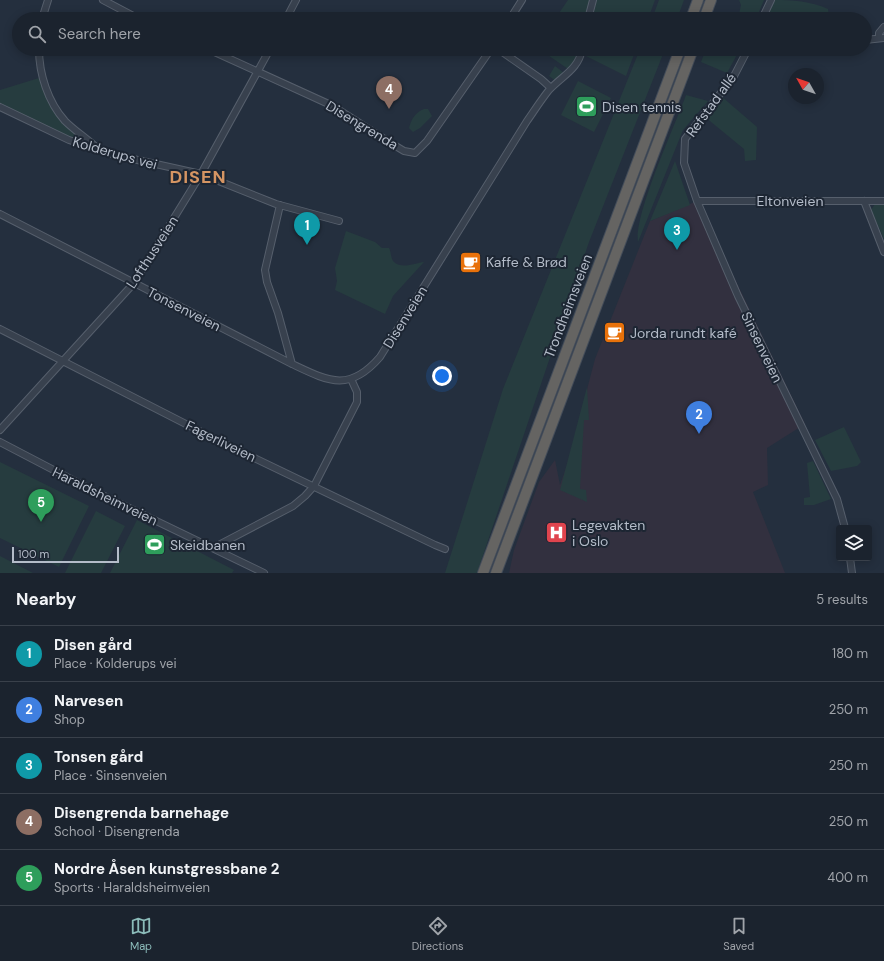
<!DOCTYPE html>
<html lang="en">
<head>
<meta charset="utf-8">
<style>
	body { margin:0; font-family:"DM Sans",sans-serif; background:#282f3a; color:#f1f3f6 }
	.controls { position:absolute; right:12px; bottom:12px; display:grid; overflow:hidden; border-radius:4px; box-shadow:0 2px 10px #0003 }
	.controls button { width:36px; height:36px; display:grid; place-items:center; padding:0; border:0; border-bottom:1px solid #39404a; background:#1b232e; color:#f1f3f6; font:20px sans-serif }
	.compass { position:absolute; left:788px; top:68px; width:36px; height:36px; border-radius:50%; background:#1b232e; box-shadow:0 2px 10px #0003; rotate:310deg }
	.scale { position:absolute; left:12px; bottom:10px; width:107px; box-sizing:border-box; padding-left:4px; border:2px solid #b4bcc9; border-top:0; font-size:11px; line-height:14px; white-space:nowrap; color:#b4bcc9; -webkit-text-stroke:3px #1d2633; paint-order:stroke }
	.you { position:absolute; left:442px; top:376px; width:14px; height:14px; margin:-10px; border:3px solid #fff; border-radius:50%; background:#1a73e8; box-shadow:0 0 0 6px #1a73e833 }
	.badge { display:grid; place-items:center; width:26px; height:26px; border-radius:50%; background:#8bbbb9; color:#fff; font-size:13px; font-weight:700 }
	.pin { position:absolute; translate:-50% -33px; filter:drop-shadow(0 1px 2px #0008) }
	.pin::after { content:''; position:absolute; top:21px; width:14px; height:12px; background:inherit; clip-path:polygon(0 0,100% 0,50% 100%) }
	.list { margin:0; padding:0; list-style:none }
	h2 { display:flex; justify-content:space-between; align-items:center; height:52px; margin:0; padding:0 16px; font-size:17px }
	h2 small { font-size:13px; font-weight:400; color:#a0a4aa }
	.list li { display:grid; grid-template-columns:26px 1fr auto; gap:12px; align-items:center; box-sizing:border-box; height:56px; padding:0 16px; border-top:1px solid #39404a }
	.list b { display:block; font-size:15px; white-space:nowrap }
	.list p { margin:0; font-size:13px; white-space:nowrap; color:#a0a4aa }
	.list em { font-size:13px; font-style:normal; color:#a0a4aa }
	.icon { flex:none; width:22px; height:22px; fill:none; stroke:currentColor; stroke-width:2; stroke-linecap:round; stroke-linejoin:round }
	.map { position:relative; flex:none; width:884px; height:573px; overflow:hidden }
	.search { position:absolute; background:#1b232e; box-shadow:0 2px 10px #0003; left:12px; right:12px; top:12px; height:44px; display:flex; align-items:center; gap:10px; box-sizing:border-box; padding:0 14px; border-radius:22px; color:#a0a4aa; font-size:15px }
	.sheet { height:332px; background:#1b232e }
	nav { display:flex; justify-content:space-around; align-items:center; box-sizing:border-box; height:56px; border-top:1px solid #39404a; background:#1b232e; font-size:11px; color:#a0a4aa }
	nav a { display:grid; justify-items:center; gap:2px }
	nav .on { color:#8bbbb9 }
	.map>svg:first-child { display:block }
</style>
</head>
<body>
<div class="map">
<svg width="884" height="573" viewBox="0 0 884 573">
	<rect width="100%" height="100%" fill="#242f3e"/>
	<!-- medical -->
	<path fill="#32303f" d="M 697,201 L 805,424 L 767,448 L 768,485 L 753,492 L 785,573 L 509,573 L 514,550 L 539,482 L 555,460 L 560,485 L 567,465 L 595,359 L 650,221 Z"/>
	<!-- green -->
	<path fill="#263c3f" d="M 568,0 L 655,0 L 648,19 L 555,19 Z
		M 659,0 L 684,0 L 677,19 L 652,19 Z
		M 739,0 L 764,0 L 756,19 L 748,19 L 739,14 L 741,5 Z
		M 774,0 C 793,0 810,1 828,9 L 829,19 L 766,19 Z
		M 539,49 L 636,49 L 626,76 L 584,55 L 571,71 Z
		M 640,49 L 665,49 L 589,242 L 477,573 L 445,573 L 503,389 Z
		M 706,49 L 740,49 L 727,73 L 701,62 Z
		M 555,66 L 564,73 L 556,81 L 549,76 Z
		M 39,78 L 49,101 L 80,136 L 78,139 L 66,135 L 0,104 L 0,90 Z
		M 578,81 L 611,98 L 594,132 L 561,115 Z
		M 686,95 L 708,101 L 683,130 L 638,242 C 634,214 675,126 686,95 Z
		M 721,96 L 757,127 L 756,160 L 745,161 L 744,149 L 705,117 Z
		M 424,109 L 428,109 L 432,116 L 420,128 L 413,132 L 409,128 C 411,119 416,112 424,109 Z
		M 675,161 L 690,205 L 650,221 Z
		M 884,203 L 884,239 L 871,210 L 875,204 Z
		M 346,231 L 375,242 L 382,248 L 389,248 C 391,252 391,258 393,261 C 401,270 415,263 424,262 L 393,296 L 385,314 L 335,290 L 337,281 L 335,268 Z
		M 587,387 L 589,420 L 584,420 L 580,489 L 586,490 L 587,502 L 560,490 Z
		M 844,427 L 861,462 L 857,466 L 831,471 L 815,440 Z
		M 813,461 L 831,499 L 814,505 L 804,505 L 804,498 L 810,497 L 807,463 Z
		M 0,462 L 89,506 L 59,567 L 0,538 Z
		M 96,511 L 125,526 L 101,573 L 65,573 Z
		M 137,520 L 234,570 L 232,573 L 110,573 Z
		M 0,556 L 33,573 L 0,573 Z"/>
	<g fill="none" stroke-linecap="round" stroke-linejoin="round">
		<defs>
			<path id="minor" d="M 103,0 L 139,19
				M 42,19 L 48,0
				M 286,19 L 296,0
				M 510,19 L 522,0
				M 588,19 L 593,0
				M 762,19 L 771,0
				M 879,38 L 879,33 L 884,27
				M 865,40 L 884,38
				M 39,49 C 39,74 48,102 65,121 C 74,130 86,138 96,147
				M 208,49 L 333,106 L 394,145 L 404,151 L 415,153 L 427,141 L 491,49
				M 498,49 L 541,79 L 551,88
				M 748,49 L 734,76 L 685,139 L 684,163 L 697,201 L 738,296 L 837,499 L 845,528
				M 747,52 L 821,51 L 838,49
				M 0,107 L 69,140 L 115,155 L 201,174 L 276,204 L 339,221
				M 697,201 L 884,201
				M 864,201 L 884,252
				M 280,205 L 265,270 L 267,282 L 278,313 L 292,364
				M 0,214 L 292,364 C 328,381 349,393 380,357 L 527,121 C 534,111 541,100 549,90 C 562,76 579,69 582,49
				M 0,329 L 221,442 L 435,545 L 445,549
				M 0,430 L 134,283 L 201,174 L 270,49
				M 0,442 L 90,489 L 264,573
				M 213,548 L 293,506 L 305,496 L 314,486 L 357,402 L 357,392 L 351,379
				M 850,558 L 852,573"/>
			<path id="trunk" d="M 691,19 L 698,0
				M 704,19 L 711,0
				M 483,573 L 680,49
				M 496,573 L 693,49"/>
		</defs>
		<!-- minor casing -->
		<use href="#minor" stroke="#565f6c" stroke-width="8"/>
		<!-- trunk casing -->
		<use href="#trunk" stroke="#434c59" stroke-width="12"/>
		<!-- minor -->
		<use href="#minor" stroke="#38414e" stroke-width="6"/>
		<!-- trunk -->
		<use href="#trunk" stroke="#656462" stroke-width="10"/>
	</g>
	<!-- icons -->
	<defs>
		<symbol id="stadium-square" viewBox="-11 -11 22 22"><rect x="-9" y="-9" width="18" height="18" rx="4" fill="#2e9e5b" stroke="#1d2633"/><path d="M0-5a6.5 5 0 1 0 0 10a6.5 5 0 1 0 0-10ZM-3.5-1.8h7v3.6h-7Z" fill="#fff"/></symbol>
		<symbol id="cafe-square" viewBox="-11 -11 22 22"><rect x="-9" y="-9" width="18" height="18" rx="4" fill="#e8710a" stroke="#1d2633"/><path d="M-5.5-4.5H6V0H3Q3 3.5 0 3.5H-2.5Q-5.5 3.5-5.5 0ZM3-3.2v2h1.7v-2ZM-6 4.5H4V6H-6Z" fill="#fff"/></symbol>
		<symbol id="hospital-square" viewBox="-11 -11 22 22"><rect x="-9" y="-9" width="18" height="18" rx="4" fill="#e0444e" stroke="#1d2633"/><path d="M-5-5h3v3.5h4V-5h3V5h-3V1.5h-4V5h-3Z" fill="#fff"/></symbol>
	</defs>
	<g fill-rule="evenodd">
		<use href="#stadium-square" x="574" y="94" width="25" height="25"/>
		<use href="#cafe-square" x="458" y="250" width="25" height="25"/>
		<use href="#cafe-square" x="602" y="320" width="25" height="25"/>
		<use href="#hospital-square" x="544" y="520" width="25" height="25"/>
		<use href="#stadium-square" x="142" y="532" width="25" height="25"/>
	</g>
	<g text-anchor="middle" stroke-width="4" stroke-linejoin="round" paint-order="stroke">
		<!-- street labels -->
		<g font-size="14" fill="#b4bcc9" stroke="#1d2633">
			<text transform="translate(711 105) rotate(-54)" y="5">Refstad allé</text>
			<text transform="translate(362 125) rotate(31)" y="5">Disengrenda</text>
			<text transform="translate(115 153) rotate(16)" y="5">Kolderups vei</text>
			<text x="790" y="206">Eltonveien</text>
			<text transform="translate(152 252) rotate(-57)" y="5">Lofthusveien</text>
			<text transform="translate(568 306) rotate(-69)" y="5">Trondheimsveien</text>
			<text transform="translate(184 309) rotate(27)" y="5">Tonsenveien</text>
			<text transform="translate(405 317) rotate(-58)" y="5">Disenveien</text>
			<text transform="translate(762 347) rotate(64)" y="5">Sinsenveien</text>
			<text transform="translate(221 441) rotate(26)" y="5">Fagerliveien</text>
			<text transform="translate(105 496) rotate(26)" y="5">Haraldsheimveien</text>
		</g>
		<!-- poi labels -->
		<g font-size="14" fill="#b4bcc9" stroke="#1d2633" text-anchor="start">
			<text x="602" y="112">Disen tennis</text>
			<text x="486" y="267">Kaffe &amp; Brød</text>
			<text x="630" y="338">Jorda rundt kafé</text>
			<text x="572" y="530">Legevakten<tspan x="572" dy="16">i Oslo</tspan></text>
			<text x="170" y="550">Skeidbanen</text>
		</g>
		<!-- district labels -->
		<g font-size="18" font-weight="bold" letter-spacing="1" fill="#d59563" stroke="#1d2633">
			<text x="198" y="183">DISEN</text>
		</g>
	</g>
</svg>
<div class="controls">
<button><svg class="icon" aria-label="layers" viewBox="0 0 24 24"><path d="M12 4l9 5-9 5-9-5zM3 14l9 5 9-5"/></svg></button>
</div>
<svg class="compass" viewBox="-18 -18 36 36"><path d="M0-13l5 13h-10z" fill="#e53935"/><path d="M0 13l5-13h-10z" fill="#a0a4aa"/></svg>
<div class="scale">100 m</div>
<div class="you"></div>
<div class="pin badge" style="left:307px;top:245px;background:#0f9aa8">1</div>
<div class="pin badge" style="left:699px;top:434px;background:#3f7fe0">2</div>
<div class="pin badge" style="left:677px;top:250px;background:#0f9aa8">3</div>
<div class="pin badge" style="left:389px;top:109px;background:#8d6e63">4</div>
<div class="pin badge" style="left:41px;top:522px;background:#2e9e5b">5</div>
<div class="search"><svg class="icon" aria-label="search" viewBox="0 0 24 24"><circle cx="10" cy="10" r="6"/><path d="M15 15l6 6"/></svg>Search here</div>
</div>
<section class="sheet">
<h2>Nearby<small>5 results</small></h2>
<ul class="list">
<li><span class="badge" style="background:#0f9aa8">1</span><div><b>Disen gård</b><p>Place · Kolderups vei</p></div><em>180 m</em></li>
<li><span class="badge" style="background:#3f7fe0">2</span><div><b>Narvesen</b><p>Shop</p></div><em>250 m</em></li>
<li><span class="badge" style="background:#0f9aa8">3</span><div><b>Tonsen gård</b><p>Place · Sinsenveien</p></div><em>250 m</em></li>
<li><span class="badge" style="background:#8d6e63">4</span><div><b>Disengrenda barnehage</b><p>School · Disengrenda</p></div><em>250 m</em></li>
<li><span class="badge" style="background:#2e9e5b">5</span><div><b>Nordre Åsen kunstgressbane 2</b><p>Sports · Haraldsheimveien</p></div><em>400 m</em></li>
</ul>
</section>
<nav>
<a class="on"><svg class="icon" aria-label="map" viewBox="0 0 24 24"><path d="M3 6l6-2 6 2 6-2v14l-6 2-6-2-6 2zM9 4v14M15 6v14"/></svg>Map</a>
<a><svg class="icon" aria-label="directions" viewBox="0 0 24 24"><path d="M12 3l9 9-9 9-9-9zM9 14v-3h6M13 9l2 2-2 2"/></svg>Directions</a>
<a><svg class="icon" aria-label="saved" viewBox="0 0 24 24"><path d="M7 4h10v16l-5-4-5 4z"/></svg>Saved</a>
</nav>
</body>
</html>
